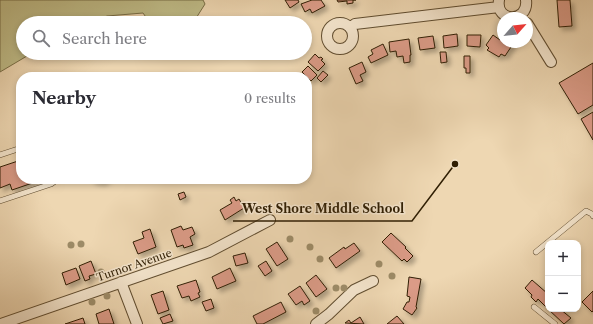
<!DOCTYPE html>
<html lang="en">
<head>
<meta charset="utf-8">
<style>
	body { margin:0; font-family:"Libre Caslon Text",serif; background:#f7f7f7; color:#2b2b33 }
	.controls { position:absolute; right:12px; bottom:12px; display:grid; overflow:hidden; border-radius:8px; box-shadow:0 2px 6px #0003 }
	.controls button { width:36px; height:36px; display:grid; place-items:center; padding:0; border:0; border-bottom:1px solid #e1e1e2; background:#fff; color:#2b2b33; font:20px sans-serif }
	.compass { position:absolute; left:497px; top:12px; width:36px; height:36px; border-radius:50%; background:#fff; box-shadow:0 2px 6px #0003; rotate:63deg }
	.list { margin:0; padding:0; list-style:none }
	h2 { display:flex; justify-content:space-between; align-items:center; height:52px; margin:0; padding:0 16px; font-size:17px }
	h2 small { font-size:13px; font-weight:400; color:#7c7c81 }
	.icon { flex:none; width:22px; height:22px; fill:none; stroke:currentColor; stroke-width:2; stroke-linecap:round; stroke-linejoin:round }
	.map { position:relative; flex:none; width:593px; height:324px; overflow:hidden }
	.search { position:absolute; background:#fff; box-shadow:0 2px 6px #0003; left:16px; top:16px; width:296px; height:44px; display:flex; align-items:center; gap:10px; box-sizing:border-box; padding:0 14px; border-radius:22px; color:#7c7c81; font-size:15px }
	.panel { position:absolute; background:#fff; box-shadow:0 2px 6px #0003; left:16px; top:72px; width:296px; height:112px; border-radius:16px }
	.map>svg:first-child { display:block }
</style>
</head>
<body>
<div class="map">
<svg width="593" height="324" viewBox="0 0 593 324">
	<defs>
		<filter id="shadow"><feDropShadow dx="3.5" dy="3.5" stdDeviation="2" flood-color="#0004"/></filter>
	</defs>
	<rect width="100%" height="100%" fill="#eed7b2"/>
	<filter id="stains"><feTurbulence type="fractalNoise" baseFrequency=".005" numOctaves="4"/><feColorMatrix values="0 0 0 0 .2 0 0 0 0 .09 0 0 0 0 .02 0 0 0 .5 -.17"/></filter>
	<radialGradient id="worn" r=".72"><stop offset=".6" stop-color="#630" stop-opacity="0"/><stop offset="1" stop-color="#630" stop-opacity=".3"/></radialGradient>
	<!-- green -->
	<path fill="#bfbc88" stroke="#786e46" d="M 0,0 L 203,0 L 205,4 L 193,23 L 150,23 L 143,13 L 107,16 L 91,23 L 23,23 L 23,53 L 32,53 L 0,72 Z"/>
	<!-- building -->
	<path fill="#db9b87" stroke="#301f04" filter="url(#shadow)" d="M 285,0 L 298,0 L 299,2 L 290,8 Z
		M 312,0 L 321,0 L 325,6 L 312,13 L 310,9 L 305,12 L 301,4 Z
		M 337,0 L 356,0 L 353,0 L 353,3 L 347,4 L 347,1 L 338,2 Z
		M 557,0 L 570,0 L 572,26 L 559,27 Z
		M 457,34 L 458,46 L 444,48 L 443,36 Z
		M 467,35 L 481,35 L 480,47 L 467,46 Z
		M 493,35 L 500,40 L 503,35 L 503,42 L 510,42 L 513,44 L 505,56 L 501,54 L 499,57 L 487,50 L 489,48 L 486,45 Z
		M 433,36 L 435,48 L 420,50 L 418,38 Z
		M 409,39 L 411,55 L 410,55 L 410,62 L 404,63 L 403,56 L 397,57 L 396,51 L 390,52 L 389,42 Z
		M 383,44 L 388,55 L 371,63 L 368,57 L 373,54 L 371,50 Z
		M 440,52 L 446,52 L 447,62 L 441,63 Z
		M 315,54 L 319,58 L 321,57 L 323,59 L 321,60 L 325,64 L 318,71 L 308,62 Z
		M 464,56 L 470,56 L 470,73 L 466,73 L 466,68 L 464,68 Z
		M 362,62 L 366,72 L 360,75 L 363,81 L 356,84 L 349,68 Z
		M 593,63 L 593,105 L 578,114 L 559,83 Z
		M 308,66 L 317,75 L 311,81 L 302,72 Z
		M 323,71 L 328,75 L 321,82 L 317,78 Z
		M 593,112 L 593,140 L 581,119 Z
		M 21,160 L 21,179 L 44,179 L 12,190 L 10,184 L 0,188 L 0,167 Z
		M 90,179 L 108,179 L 102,182 L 94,181 Z
		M 184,192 L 186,197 L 180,200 L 178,194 Z
		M 234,197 L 236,201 L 239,199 L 244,208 L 225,220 L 220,210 L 232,203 L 230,200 Z
		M 181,226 L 183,230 L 192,227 L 195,234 L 190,237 L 193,245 L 184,248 L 183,245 L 177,247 L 171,230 Z
		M 150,229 L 156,247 L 138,254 L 133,242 L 144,238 L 142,232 Z
		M 391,233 L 406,247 L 405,248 L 413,256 L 407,262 L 404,259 L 402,261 L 382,242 Z
		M 277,242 L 288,259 L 277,266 L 266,249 Z
		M 354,243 L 360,251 L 336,268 L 329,258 L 344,247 L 345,249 Z
		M 245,253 L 248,263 L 236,266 L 233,256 Z
		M 91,261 L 96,274 L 89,276 L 90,279 L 85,281 L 79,266 Z
		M 266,261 L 272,271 L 265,276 L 258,266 Z
		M 76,268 L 80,279 L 66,285 L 62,273 Z
		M 230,268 L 236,281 L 217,289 L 212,277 Z
		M 316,275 L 327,289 L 316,297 L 306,283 Z
		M 409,277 L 421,279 L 416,307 L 417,308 L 412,315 L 403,309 L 407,302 L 409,302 L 410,297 L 407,296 Z
		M 196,280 L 200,292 L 198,293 L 200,297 L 191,301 L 189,296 L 182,298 L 177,286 Z
		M 532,280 L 548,294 L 548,309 L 538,299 L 536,302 L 531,297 L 532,295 L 525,288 Z
		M 300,286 L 310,301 L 304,305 L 302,301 L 296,305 L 288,294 Z
		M 163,291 L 169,310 L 158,314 L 151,295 Z
		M 593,291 L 593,311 L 592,312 L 582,302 Z
		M 211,299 L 214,308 L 206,311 L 202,302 Z
		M 281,302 L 286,312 L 263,324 L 257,324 L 253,316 Z
		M 109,309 L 114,324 L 99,324 L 96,314 Z
		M 548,309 L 560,309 L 571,318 L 564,324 Z
		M 170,314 L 173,321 L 163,324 L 160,318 Z
		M 397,316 L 404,324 L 387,324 Z
		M 360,317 L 364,324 L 345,323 L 349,320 L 351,323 Z
		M 83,318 L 85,324 L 65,324 Z"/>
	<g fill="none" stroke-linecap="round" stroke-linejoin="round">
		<defs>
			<path id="lane" d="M 0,155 L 21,148
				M 0,201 L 51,184 L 58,179
				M 536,252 L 586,211 L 592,214 L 593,216
				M 534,307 L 555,324"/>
			<path id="street" d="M 499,0 C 495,23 529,23 526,0
				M 527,23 L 551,62
				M327 36a13 13 0 1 1 26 0a13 13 0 1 1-26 0Z
				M 350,28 L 355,24 L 499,7
				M 121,282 L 137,324
				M 1,324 L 209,252 L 270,220
				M 316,324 L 329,314 L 354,290 L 373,281"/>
		</defs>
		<!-- lane casing -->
		<use href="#lane" stroke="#604d30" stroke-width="6"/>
		<!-- street casing -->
		<use href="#street" stroke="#604d30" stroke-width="12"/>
		<!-- lane -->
		<use href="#lane" stroke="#f4e5cd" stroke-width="5"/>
		<!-- street -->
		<use href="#street" stroke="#f4e5cd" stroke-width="10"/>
	</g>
	<!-- trees -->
	<g fill="#9d8c68">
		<circle cx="290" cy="239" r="3.5"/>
		<circle cx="81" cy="244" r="3.5"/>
		<circle cx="71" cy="245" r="3.5"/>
		<circle cx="310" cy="247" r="3.5"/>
		<circle cx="320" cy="259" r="3.5"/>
		<circle cx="379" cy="264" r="3.5"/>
		<circle cx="101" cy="272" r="3.5"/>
		<circle cx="392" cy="276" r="3.5"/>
		<circle cx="336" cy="288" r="3.5"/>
		<circle cx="344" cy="288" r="3.5"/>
		<circle cx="107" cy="296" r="3.5"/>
		<circle cx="92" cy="302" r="3.5"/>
		<circle cx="316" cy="311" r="3.5"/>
	</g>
	<g text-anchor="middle" stroke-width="3" stroke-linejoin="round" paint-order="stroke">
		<!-- street labels -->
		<g font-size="11" fill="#301f04" stroke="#f4e5cd">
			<text transform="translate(134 265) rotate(-19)" y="4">Turnor Avenue</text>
		</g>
	</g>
	<!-- callouts -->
	<path fill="none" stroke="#301f04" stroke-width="1.5" d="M455 164L412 221H233"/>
	<circle fill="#301f04" stroke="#f4e5cd" stroke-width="1.5" cx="455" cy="164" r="4"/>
	<g font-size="12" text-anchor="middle" font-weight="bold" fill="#301f04" stroke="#f4e5cd" stroke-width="3" stroke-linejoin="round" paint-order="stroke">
		<text x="323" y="213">West Shore Middle School</text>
	</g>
	<rect width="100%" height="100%" filter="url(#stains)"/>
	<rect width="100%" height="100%" fill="url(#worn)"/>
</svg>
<div class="controls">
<button>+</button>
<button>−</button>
</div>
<svg class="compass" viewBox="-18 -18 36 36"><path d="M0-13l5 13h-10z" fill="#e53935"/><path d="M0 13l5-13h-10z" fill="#7c7c81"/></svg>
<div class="search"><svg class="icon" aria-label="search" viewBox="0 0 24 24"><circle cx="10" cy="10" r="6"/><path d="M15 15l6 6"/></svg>Search here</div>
<section class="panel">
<h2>Nearby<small>0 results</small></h2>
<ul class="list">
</ul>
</section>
</div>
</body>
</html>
